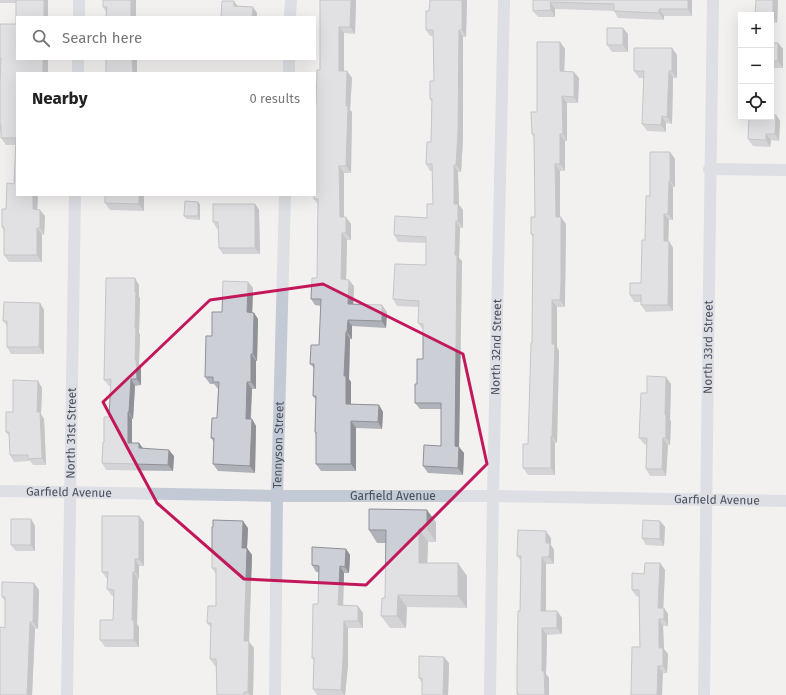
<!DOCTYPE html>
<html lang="en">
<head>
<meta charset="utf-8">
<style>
	body { margin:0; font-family:"Fira Sans",sans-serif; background:#f2f2f2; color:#222 }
	.controls { position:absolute; right:12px; top:12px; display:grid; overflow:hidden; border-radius:0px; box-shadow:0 4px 16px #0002 }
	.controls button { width:36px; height:36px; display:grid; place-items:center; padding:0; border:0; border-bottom:1px solid #e0e0e0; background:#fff; color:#222; font:20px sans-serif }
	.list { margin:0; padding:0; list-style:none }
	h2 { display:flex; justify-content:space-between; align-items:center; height:52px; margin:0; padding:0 16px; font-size:17px }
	h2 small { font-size:13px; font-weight:400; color:#767676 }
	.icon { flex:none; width:22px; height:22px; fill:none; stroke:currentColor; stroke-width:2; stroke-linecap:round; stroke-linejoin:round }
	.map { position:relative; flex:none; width:786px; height:695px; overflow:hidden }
	.search { position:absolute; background:#fff; box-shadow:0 4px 16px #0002; left:16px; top:16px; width:300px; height:44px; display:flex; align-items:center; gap:10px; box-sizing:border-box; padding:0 14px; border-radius:0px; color:#767676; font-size:15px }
	.panel { position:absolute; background:#fff; box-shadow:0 4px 16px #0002; left:16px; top:72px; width:300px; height:124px; border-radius:0px }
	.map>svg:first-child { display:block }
</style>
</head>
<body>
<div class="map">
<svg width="786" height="695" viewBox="0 0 786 695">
	<rect width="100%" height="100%" fill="#f3f1f0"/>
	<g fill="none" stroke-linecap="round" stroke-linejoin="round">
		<!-- minor -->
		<g stroke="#c4cad5" stroke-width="12">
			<path d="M 79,17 L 79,0"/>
			<path d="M 290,17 L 291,0"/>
			<path d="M 78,73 L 78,59"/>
			<path d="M 289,73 L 289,59"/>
			<path d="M 709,169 L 786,170"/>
			<path id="s1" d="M 0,491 L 277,496 L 493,496 L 786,501"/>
			<path id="s2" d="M 67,695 L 75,195"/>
			<path id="s3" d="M 275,695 L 277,496 L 285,195"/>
			<path id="s4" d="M 490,695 L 493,496 L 504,0"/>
			<path id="s5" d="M 704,695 C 708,463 708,232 713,0"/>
		</g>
	</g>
	<!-- wall -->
	<path fill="#afb2b8" d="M 0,0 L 48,0 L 48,17 L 17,17 L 17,59 L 48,59 L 48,73 L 17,73 L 17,195 L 38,195 L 37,210 L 45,216 L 44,235 L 42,234 L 42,262 L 9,262 L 4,255 L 4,231 L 2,227 L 6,209 L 14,184 L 16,145 L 6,145 L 1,138 L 1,132 L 0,132 L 0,85 L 1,64 L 0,64 L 0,24 L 16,24 L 16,3 L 0,3 Z
		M 136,0 L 136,17 L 106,17 L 106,12 L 103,7 Z
		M 320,0 L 356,0 L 355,34 L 344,33 L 344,71 L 347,71 L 352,78 L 350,110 L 352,112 L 351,173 L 344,173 L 344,217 L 351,224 L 351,240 L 347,240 L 346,280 L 354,286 L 353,304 L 387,312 L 386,328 L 352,326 L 352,339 L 350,339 L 349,379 L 351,382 L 351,404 L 379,405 L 383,412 L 382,429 L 356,428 L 356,471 L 321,471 L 316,464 L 316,435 L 315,432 L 316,400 L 313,396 L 314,368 L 310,364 L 319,345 L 321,306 L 315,305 L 311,299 L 317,278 L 318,205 L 314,199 L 316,105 L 320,70 Z
		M 430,0 L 467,0 L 466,37 L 463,37 L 463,139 L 461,172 L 458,172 L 459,205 L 463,210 L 463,228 L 460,228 L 459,258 L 462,261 L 459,447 L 464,453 L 463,475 L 428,473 L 423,466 L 441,446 L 441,409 L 420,409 L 415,403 L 417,384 L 423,359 L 423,330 L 418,323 L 418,307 L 397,306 L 393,299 L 426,265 L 426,243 L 398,242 L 394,235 L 427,218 L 433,204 L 432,171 L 430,171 L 426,164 L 431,142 L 432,102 L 430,99 L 434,81 L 433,36 L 430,36 L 426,30 L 429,11 Z
		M 533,0 L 692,0 L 692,16 L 664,16 L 664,20 L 618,18 L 614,11 L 555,9 L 555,17 L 538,17 L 533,11 Z
		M 756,0 L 778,0 L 777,23 L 771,23 L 771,15 Z
		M 623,28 L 628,34 L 628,52 L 612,52 L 607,45 Z
		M 560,42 L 565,49 L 564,71 L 579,78 L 578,103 L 567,103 L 567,141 L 565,141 L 565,171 L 560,171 L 560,217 L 566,224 L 565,289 L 565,307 L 557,307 L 557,347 L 559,351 L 557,443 L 555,443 L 555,475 L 528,475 L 523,468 L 528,444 L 532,343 L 533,237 L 531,234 L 535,217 L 534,138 L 532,134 L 537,112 Z
		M 771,43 L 778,43 L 783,49 L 783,68 L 771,68 Z
		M 672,48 L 677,55 L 677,78 L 673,78 L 672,124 L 666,123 L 666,132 L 647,131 L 642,124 L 644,78 L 639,78 L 634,71 Z
		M 776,115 L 780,121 L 779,141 L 771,140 L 770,147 L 753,146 L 748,139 Z
		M 670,152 L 675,159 L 675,187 L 673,187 L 673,220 L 669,220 L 668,241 L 673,248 L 673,311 L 646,312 L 641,305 L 641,302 L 634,302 L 630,295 L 641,283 L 650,196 Z
		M 144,195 L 144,211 L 110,210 L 105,203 Z
		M 198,202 L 200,205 L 200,220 L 187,219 L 184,216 Z
		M 255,204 L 259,210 L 260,254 L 223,254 L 219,248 L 219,229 L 217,229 L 213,222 Z
		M 248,282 L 253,288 L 252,313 L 254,313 L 258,319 L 257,361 L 256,361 L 256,389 L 252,389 L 251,419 L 252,419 L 256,426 L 255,473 L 218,471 L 213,464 L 214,442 L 211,438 L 217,418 L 218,389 L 214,384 L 210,384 L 205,377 L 222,312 Z
		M 139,285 L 139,297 L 140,298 L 139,333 L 140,335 L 139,364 L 141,366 L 141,385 L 135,386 L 133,419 L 132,419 L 132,443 L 139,443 L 143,448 L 174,456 L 173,471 L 106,470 L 102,463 L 104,442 L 109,417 L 111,386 L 109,386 L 104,380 Z
		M 40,303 L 44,310 L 44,354 L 11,354 L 7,347 L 7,326 L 3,321 Z
		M 38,381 L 42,388 L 41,414 L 44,419 L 46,465 L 33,465 L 30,461 L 14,462 L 10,455 L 9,436 L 6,432 L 13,412 Z
		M 671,384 L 670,420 L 671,421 L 670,445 L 668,445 L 666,476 L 650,476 L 646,469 L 646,445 L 644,444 L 639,438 L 647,393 Z
		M 139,516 L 144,522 L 144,566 L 139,566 L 139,579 L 138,579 L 137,624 L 139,627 L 139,647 L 105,647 L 100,640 L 113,620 L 114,596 L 112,596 L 107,589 L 108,579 L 107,579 L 102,572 Z
		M 31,519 L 35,526 L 35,551 L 16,551 L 11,545 Z
		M 660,521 L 665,527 L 664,546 L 646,545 L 642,538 Z
		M 436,522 L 436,542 L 428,542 L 427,563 L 467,576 L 467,608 L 407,607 L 406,628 L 390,628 L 381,616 L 385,598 L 386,543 L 377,543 L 369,530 Z
		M 248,528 L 247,548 L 252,555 L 249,642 L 254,648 L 253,695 L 217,695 L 216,666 L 215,666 L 210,659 L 211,628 L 207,623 L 216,606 L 216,574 L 212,568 Z
		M 551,538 L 551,545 L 554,550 L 554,564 L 546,564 L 546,611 L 557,611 L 562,618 L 562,634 L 547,635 L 546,674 L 549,678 L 549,695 L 517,695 L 517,694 L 520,611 L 521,561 L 517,556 Z
		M 346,549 L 350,555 L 349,573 L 344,573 L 343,605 L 358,606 L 363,613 L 363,628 L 348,628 L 348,665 L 345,695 L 317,695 L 313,689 L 314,660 L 312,658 L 318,604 L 319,572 L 316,572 L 312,565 Z
		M 660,563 L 665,570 L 663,608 L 668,614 L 668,626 L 663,626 L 664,649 L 668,654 L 667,673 L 663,673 L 640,647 L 639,597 L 636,596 L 632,590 L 644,574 Z
		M 39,590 L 38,629 L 35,629 L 32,695 L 0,695 L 5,628 L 5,601 L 2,597 Z
		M 449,663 L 448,695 L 422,695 L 422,683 L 419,678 Z"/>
	<!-- shaded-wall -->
	<path fill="#8f9196" d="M 44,0 L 48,0 L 48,17 L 44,17 Z
		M 131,0 L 136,0 L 136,17 L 131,17 Z
		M 351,0 L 356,0 L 355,34 L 350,27 Z
		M 462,0 L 467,0 L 466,37 L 462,30 Z
		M 688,0 L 692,0 L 692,16 L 688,9 Z
		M 773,0 L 778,0 L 777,23 L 773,16 Z
		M 234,1 L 239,8 L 234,6 Z
		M 550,2 L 555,9 L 555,17 L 551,10 Z
		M 253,7 L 257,13 L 257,17 L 252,17 Z
		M 659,9 L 664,16 L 664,20 L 659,13 Z
		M 339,27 L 344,33 L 344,78 L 339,71 Z
		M 623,28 L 628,34 L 628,52 L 623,45 Z
		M 459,30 L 463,37 L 463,139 L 461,172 L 456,165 Z
		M 560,42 L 565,49 L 564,78 L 560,71 Z
		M 778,43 L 783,49 L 783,68 L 778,61 Z
		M 672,48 L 677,55 L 677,78 L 672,71 Z
		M 43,59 L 48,59 L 48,73 L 43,73 Z
		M 132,59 L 137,59 L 137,73 L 133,73 Z
		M 347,71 L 352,78 L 350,110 L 352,112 L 351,173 L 346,166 L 346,106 Z
		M 669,71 L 673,78 L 672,124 L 667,117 Z
		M 574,72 L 579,78 L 578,103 L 574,97 Z
		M 562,96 L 567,103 L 567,141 L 563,134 Z
		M 776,115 L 780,121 L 779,141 L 775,134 Z
		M 662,116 L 666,123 L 666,132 L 661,125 Z
		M 560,134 L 565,141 L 565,171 L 560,164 Z
		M 766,134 L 771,140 L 770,147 L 766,140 Z
		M 670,152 L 675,159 L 675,187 L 670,181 Z
		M 555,164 L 560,171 L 560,223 L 556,217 Z
		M 454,165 L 458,172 L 459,205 L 463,210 L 463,228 L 458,221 L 454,204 Z
		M 339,166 L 344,173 L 344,224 L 340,217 Z
		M 669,181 L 673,187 L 673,220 L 668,214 Z
		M 33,195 L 38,195 L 37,216 L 33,209 Z
		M 139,195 L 144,195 L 144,211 L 139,204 Z
		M 198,202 L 200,205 L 200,220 L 198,216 Z
		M 255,204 L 259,210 L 260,254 L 255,248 Z
		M 40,210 L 45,216 L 44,235 L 40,228 Z
		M 664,214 L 669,220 L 668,248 L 664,241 Z
		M 346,217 L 351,224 L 351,240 L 346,233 Z
		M 561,217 L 566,224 L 565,307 L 560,300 Z
		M 456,221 L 460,228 L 459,258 L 462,261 L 459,447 L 464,453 L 463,475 L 458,468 L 455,446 L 455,255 Z
		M 37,228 L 42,234 L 42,262 L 37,255 Z
		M 342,233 L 347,240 L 346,286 L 341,279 Z
		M 669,241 L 673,248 L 673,311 L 668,305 Z
		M 135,278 L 139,285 L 139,297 L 140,298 L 139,333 L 140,335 L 139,364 L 141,366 L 141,385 L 137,379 L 135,360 Z
		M 349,280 L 354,286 L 353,311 L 348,304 Z
		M 248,282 L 253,288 L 252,319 L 247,312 Z
		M 552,300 L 557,307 L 557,347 L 559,351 L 557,443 L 552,436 Z
		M 40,303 L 44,310 L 44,354 L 39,347 Z
		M 382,305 L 387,312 L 386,328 L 382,321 Z
		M 254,313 L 258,319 L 257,361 L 253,354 Z
		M 348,320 L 352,326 L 352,339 L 347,332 Z
		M 346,332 L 350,339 L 349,379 L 351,382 L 351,411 L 346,404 L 344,376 Z
		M 251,354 L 256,361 L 256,389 L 251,382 Z
		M 666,377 L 671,384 L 670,420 L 671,421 L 670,445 L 666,438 L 665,415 Z
		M 131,379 L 135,386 L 133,419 L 129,412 Z
		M 38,381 L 42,388 L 41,414 L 44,419 L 46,465 L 42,458 L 37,412 Z
		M 247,382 L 252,389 L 250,426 L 246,419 Z
		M 379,405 L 383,412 L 382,429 L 378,422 Z
		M 128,412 L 132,419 L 132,449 L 128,443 Z
		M 252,419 L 256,426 L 255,473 L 250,466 Z
		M 351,421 L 356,428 L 356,471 L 351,464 Z
		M 551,436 L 555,443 L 555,475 L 551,468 Z
		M 663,438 L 668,445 L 666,476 L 662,469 Z
		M 139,443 L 144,450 L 139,448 Z
		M 169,450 L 174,456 L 173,471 L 168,465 Z
		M 427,510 L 436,522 L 436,542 L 427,529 Z
		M 139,516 L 144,522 L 144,566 L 139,559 Z
		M 31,519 L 35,526 L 35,551 L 31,545 Z
		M 243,521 L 248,528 L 247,548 L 252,555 L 249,642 L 254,648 L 253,695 L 250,695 L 248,692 L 244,641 L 242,548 Z
		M 660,521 L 665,527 L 664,546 L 660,539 Z
		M 419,529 L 428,542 L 427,575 L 419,563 Z
		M 546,531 L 551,538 L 551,545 L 554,550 L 554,564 L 549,557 L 546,543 Z
		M 346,549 L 350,555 L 349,573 L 345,567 Z
		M 542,557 L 546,564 L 546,618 L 541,611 Z
		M 135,559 L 139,566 L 139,579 L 135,572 Z
		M 458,563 L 467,576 L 467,608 L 458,596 Z
		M 660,563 L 665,570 L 663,614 L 658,608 Z
		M 340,566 L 344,573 L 343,611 L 338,605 Z
		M 133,572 L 138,579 L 137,624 L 139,627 L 139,647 L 134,640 L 132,620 Z
		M 34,583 L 39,590 L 38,629 L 33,622 Z
		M 398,595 L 407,607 L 406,628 L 397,616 Z
		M 358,606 L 363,613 L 363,628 L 358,621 Z
		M 664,608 L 668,614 L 668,626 L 664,619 Z
		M 557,611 L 562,618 L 562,634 L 557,628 Z
		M 659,619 L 663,626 L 664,649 L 668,654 L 667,673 L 663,666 L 659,648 Z
		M 344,621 L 348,628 L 348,665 L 345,695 L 344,695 L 341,690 Z
		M 30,622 L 35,629 L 32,695 L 27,695 Z
		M 542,628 L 547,635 L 546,674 L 549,678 L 549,695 L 545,695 L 542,671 Z
		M 444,657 L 449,663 L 448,695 L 443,695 Z
		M 658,666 L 663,673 L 662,695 L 657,695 Z"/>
	<!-- building -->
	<path fill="#cccfd6" stroke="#8f9196" d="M 16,0 L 44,0 L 44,17 L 17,17 L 17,59 L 43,59 L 43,73 L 17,73 L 17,195 L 33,195 L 33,209 L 40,210 L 40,228 L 37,228 L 37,255 L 4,255 L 4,227 L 2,227 L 2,209 L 6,209 L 7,183 L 14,184 L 16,138 L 1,138 L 1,125 L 0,125 L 0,85 L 1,58 L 0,58 L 0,24 L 16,24 Z
		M 103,0 L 131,0 L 131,17 L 106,17 L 107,7 L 103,7 Z
		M 320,0 L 351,0 L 350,27 L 339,27 L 339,71 L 347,71 L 346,106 L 348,106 L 346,166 L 339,166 L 340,217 L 346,217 L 346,233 L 342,233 L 341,279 L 349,280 L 348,304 L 382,305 L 382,321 L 348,320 L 347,332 L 346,332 L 344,376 L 346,376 L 346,404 L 379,405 L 378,422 L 351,421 L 351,464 L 316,464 L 316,432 L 315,432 L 316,396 L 313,396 L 314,364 L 310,364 L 311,345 L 319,345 L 321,299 L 311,299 L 312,278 L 317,278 L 318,199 L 314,199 L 314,195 L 315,195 L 315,105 L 316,105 L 317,70 L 320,70 Z
		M 430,0 L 462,0 L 462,30 L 459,30 L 458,132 L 456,165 L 454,165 L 454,204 L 458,204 L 458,221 L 456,221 L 455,255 L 457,255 L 455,446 L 459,447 L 458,468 L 423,466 L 424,445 L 441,446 L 441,403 L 415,403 L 415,384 L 417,384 L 417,359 L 423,359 L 423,324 L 418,323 L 419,301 L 393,299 L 395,264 L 426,265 L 426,237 L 394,235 L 395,216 L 427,218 L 427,204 L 433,204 L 432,164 L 426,164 L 427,142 L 431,142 L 432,99 L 430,99 L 430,81 L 434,81 L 433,30 L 426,30 L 426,11 L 429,11 Z
		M 533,0 L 688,0 L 688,9 L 659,9 L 659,13 L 614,11 L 614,4 L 550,2 L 551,10 L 533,11 Z
		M 756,0 L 773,0 L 773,16 L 771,16 L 771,15 L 755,15 Z
		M 222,1 L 234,1 L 234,6 L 253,7 L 252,17 L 221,17 Z
		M 607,28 L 623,28 L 623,45 L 607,45 Z
		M 537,42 L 560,42 L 560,71 L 574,72 L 574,97 L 562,96 L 563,134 L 560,134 L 560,164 L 555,164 L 556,217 L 561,217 L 561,282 L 560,300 L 552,300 L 552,344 L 555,344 L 552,436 L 551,436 L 551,468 L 523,468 L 523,444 L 528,444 L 531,343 L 532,343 L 533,234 L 531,234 L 531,217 L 535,217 L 534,134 L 532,134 L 531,112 L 537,112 Z
		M 771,43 L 778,43 L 778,61 L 771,61 Z
		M 634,48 L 672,48 L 672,71 L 669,71 L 667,117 L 662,116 L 661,125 L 642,124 L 644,71 L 634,71 Z
		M 106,59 L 132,59 L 133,73 L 106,73 Z
		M 771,115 L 776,115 L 775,134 L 766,134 L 766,140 L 748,139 L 749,117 L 771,117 Z
		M 650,152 L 670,152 L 670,181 L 669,181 L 668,214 L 664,214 L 664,241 L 669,241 L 668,305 L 641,305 L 641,295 L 630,295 L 630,283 L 641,283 L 642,240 L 645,240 L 646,196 L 650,196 Z
		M 105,195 L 139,195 L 139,204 L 105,203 Z
		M 185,201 L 198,202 L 198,216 L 184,216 Z
		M 213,204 L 255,204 L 255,248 L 219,248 L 218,222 L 213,222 Z
		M 106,278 L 135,278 L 135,292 L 136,292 L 135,328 L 136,328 L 135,360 L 136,360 L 137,379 L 131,379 L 129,412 L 128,412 L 128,443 L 139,443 L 139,448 L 169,450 L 168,465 L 102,463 L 103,442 L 104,442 L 104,417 L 109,417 L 111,379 L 104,380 Z
		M 223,281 L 248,282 L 247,312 L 254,313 L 253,354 L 251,354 L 251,382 L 247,382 L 246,419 L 252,419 L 250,466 L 213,464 L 214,438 L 211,438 L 212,418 L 217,418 L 219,382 L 213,382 L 213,377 L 205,377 L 206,336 L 212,336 L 212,312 L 222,312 Z
		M 4,302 L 40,303 L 39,347 L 7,347 L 7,321 L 3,321 Z
		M 647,376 L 666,377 L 665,415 L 666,415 L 666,438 L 663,438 L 662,469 L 646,469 L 647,438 L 639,438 L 641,393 L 647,393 Z
		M 13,380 L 38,381 L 37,412 L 40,412 L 42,458 L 28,459 L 28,455 L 10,455 L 9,432 L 6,432 L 6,412 L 13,412 Z
		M 369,509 L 427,510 L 427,529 L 419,529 L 419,563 L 458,563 L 458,596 L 398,595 L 397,616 L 381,616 L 382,598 L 385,598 L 386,530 L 369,530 Z
		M 102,516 L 139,516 L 139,559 L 135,559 L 135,572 L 133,572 L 132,620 L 134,620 L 134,640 L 100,640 L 100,620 L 113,620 L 114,590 L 107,589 L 108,572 L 102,572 Z
		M 11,519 L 31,519 L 31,545 L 11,545 Z
		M 213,520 L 243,521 L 242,548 L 247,548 L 244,641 L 249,641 L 248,692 L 244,692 L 244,695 L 217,695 L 216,659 L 210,659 L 211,623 L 207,623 L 208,606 L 216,606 L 216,568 L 212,568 L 212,527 L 213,527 Z
		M 643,520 L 660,521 L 660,539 L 642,538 Z
		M 518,530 L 546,531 L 546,543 L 550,543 L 549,557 L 542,557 L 541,611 L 557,611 L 557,628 L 542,628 L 542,671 L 544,671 L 545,695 L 519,695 L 519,694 L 517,694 L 517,671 L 518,611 L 520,611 L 521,556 L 517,556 Z
		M 312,547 L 346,549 L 345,567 L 340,566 L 338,605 L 358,606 L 358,621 L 344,621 L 343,658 L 341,690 L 313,689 L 314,658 L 312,658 L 313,604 L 318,604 L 319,566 L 312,565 Z
		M 645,563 L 660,563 L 658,608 L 664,608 L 664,619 L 659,619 L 659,648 L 663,648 L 663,666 L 658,666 L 657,695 L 631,695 L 632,647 L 640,647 L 639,590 L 632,590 L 632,573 L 644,574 Z
		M 2,582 L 34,583 L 33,622 L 30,622 L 27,695 L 0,695 L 0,627 L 5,628 L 5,597 L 2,597 Z
		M 419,656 L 444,657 L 443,695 L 422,695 L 422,678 L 419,678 Z"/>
	<!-- marked area -->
	<path d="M0 0H786V695H0ZM 323,284 L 463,354 L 487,464 L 366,585 L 244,579 L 157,503 L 103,402 L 210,300 Z" fill="#f3f1f0" fill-opacity=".55" fill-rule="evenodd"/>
	<path fill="none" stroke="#c2185b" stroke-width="3" stroke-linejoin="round" d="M 323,284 L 463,354 L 487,464 L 366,585 L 244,579 L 157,503 L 103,402 L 210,300 Z"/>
	<g text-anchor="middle" stroke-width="3.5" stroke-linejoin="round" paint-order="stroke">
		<!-- street labels -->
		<g font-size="12" fill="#48505e" stroke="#fff">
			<text dy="4" stroke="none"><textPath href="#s4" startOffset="348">North 32nd Street</textPath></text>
			<text dy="4" stroke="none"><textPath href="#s5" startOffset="348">North 33rd Street</textPath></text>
			<text dy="4" stroke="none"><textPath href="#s2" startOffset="262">North 31st Street</textPath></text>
			<text dy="4" stroke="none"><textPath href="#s3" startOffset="250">Tennyson Street</textPath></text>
			<text dy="4" stroke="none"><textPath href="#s1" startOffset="69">Garfield Avenue</textPath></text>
			<text dy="4" stroke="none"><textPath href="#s1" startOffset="393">Garfield Avenue</textPath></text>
			<text dy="4" stroke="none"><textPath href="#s1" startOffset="717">Garfield Avenue</textPath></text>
		</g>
	</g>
</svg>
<div class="controls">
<button>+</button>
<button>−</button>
<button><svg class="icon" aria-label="locate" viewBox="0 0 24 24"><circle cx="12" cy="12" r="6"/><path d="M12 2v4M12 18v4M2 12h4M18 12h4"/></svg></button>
</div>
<div class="search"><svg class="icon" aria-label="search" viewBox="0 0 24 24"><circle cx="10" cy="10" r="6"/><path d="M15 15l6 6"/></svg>Search here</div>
<section class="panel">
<h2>Nearby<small>0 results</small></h2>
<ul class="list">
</ul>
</section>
</div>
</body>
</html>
